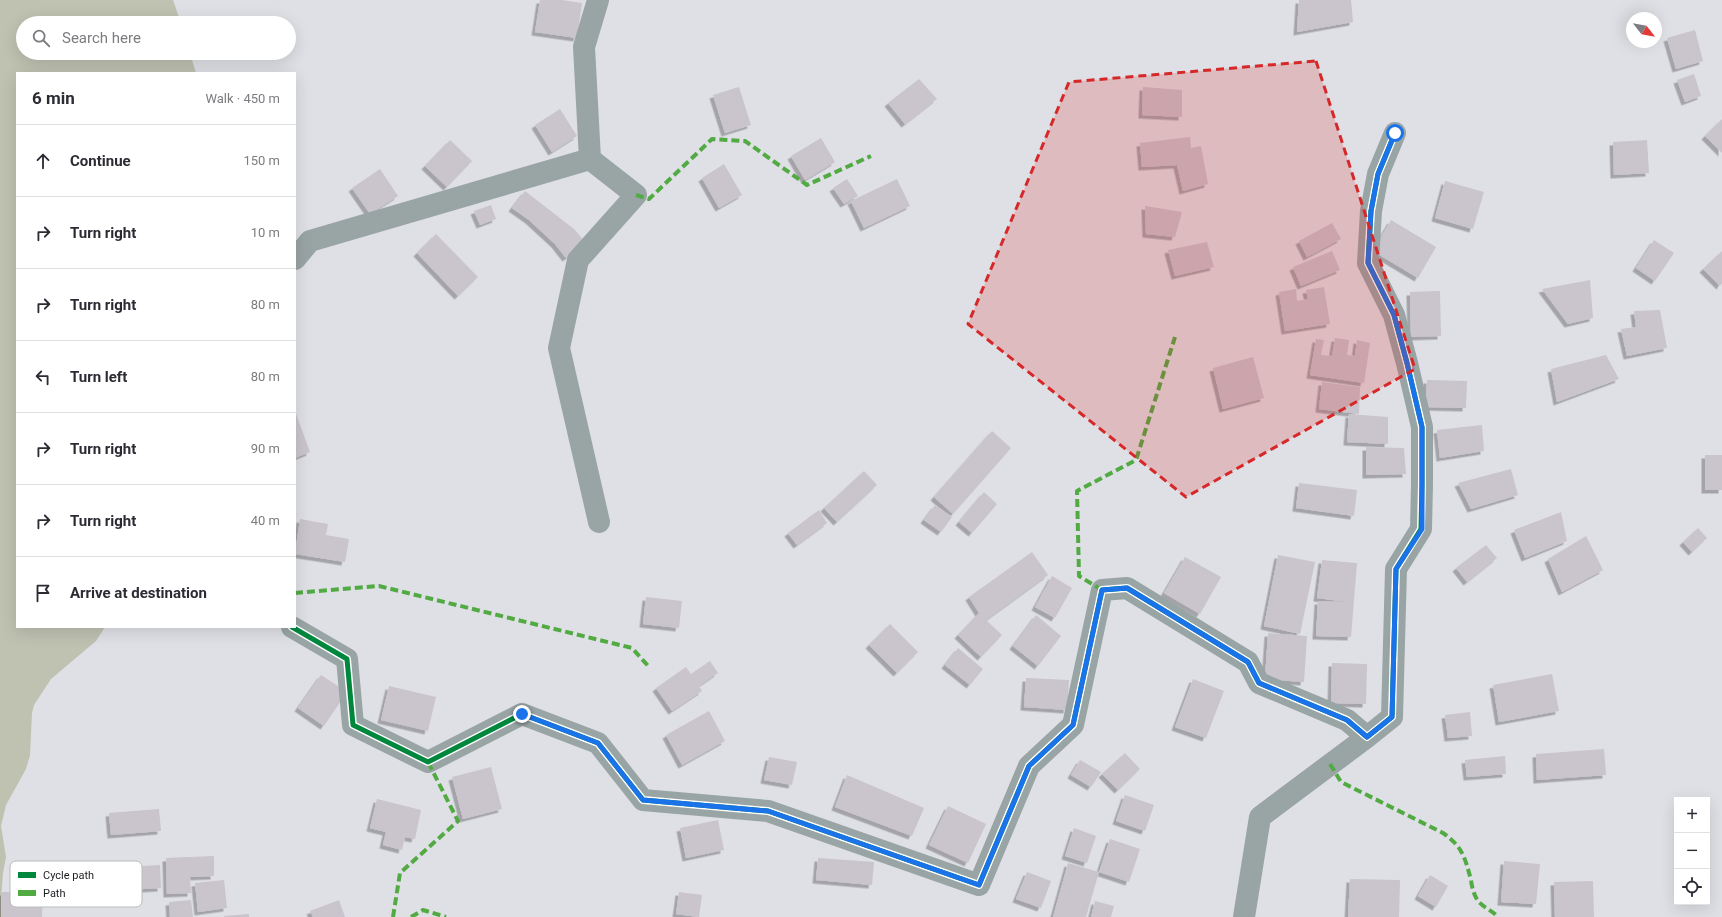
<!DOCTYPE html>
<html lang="en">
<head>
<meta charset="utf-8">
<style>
	body { margin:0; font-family:Roboto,sans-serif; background:#f2f2f3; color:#2b2b33 }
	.controls { position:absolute; right:12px; bottom:12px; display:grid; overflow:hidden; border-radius:0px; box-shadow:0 4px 16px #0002 }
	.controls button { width:36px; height:36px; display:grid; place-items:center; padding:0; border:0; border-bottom:1px solid #e1e1e2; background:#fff; color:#2b2b33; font:20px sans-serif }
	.compass { position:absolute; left:1626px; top:12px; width:36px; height:36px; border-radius:50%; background:#fff; box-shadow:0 4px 16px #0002; rotate:121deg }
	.stop { position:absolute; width:12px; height:12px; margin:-9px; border:3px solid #1a73e8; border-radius:50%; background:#fff }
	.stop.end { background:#1a73e8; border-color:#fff; box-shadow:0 1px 4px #0008 }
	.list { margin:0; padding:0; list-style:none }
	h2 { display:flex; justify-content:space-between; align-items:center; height:52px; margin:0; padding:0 16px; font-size:17px }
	h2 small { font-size:13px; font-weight:400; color:#7c7c81 }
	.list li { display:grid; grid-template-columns:26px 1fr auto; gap:12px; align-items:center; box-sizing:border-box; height:72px; padding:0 16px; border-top:1px solid #e1e1e2 }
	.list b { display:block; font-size:15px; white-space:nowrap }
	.list em { font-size:13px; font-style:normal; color:#7c7c81 }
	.icon { flex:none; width:22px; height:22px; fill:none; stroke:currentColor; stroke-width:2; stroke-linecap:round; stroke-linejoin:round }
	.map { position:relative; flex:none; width:1722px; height:917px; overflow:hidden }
	.search { position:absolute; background:#fff; box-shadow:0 4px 16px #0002; left:16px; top:16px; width:280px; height:44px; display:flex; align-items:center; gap:10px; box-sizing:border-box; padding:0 14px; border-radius:22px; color:#7c7c81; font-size:15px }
	.panel { position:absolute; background:#fff; box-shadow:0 4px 16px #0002; left:16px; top:72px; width:280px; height:556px; border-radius:0px }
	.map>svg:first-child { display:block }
</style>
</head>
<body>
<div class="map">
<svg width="1722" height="917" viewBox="0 0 1722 917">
	<defs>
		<filter id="shadow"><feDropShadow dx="-3.5" dy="3.5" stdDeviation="0" flood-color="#0004"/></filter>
	</defs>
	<rect width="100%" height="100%" fill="#dfe0e5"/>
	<!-- forest -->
	<path fill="#bfc1b1" d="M 0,0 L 173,0 L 181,23 L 23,23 L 23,53 L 190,53 L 196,73 L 17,73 L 17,627 L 105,627 L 96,641 L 51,679 L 34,705 L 32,713 L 30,755 L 26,769 L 6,805 L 1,826 L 6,857 L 3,873 L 1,899 L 2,917 L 0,917 Z"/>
	<!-- building -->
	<path fill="#cac4cc" filter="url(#shadow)" d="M 540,0 L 562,0 L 582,3 L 577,38 L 535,32 Z
		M 1299,0 L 1351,0 L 1353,22 L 1297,32 Z
		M 1695,30 L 1703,61 L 1676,69 L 1667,38 Z
		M 1694,74 L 1701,96 L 1685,102 L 1677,80 Z
		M 919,79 L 937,99 L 905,124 L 888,103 Z
		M 739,87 L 751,125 L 725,133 L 713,95 Z
		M 1143,87 L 1182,90 L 1182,117 L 1142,115 Z
		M 560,109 L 577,136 L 552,152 L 535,125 Z
		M 1722,119 L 1722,153 L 1705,136 Z
		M 1190,137 L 1191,148 L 1201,146 L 1208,184 L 1183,191 L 1177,165 L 1142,167 L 1140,143 Z
		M 821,138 L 835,162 L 805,180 L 791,156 Z
		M 450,140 L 472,161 L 447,187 L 425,166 Z
		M 1647,140 L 1649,173 L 1614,175 L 1613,142 Z
		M 724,164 L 742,195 L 719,208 L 702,178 Z
		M 380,169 L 398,196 L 370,214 L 352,188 Z
		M 847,179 L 858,196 L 844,204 L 833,188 Z
		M 897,179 L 910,206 L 864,228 L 851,201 Z
		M 1445,181 L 1484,192 L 1473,229 L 1435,218 Z
		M 525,191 L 574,229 L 586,243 L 566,258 L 555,244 L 529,220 L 512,208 Z
		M 491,205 L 496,219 L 480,225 L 474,211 Z
		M 1145,206 L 1182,212 L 1175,237 L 1146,234 Z
		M 1391,220 L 1436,247 L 1418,278 L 1373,251 Z
		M 1332,223 L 1341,239 L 1307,257 L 1299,241 Z
		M 436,234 L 478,277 L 458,296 L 417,253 Z
		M 1654,240 L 1674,253 L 1655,281 L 1636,268 Z
		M 1207,242 L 1214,267 L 1175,276 L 1168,250 Z
		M 1332,251 L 1340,270 L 1301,286 L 1293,267 Z
		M 1722,251 L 1722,283 L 1720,286 L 1703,269 Z
		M 1590,280 L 1593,318 L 1568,324 L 1542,289 Z
		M 1324,287 L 1330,324 L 1285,331 L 1279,292 L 1296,289 L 1297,301 L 1308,299 L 1306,290 Z
		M 1440,291 L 1441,336 L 1411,337 L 1410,292 Z
		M 1660,310 L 1667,348 L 1627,356 L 1621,329 L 1636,327 L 1634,311 Z
		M 1335,338 L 1349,340 L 1347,355 L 1355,356 L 1357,340 L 1370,343 L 1364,383 L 1310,375 L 1316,339 L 1324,340 L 1321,355 L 1332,356 Z
		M 1606,355 L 1619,379 L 1557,402 L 1551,369 Z
		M 1253,357 L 1264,398 L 1223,409 L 1213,368 Z
		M 1427,380 L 1467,381 L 1466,408 L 1426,407 Z
		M 1322,382 L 1360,387 L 1359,414 L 1319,409 Z
		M 295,411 L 310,452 L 295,458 Z
		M 1349,414 L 1388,417 L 1388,444 L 1347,442 Z
		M 1482,425 L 1484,451 L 1440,458 L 1437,430 Z
		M 992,431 L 1011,448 L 953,514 L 934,497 Z
		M 1366,447 L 1404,448 L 1406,474 L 1366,475 Z
		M 1705,455 L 1722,455 L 1722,490 L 1705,490 Z
		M 1511,469 L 1518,495 L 1471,509 L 1458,483 Z
		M 864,471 L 877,485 L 837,522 L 824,508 Z
		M 1299,483 L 1357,490 L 1354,516 L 1296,508 Z
		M 984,492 L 997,504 L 972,533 L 959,522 Z
		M 935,505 L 952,517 L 941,532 L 924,520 Z
		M 819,510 L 827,523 L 797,545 L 788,533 Z
		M 1561,512 L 1567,541 L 1525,558 L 1514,530 Z
		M 300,519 L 328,524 L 326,535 L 349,539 L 345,562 L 295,554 Z
		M 1698,528 L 1707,538 L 1692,552 L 1683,542 Z
		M 1586,536 L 1603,570 L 1562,592 L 1548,559 Z
		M 1486,545 L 1497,558 L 1467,582 L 1456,568 Z
		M 1032,552 L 1048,575 L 986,620 L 1002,635 L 981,657 L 958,635 L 979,613 L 969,597 Z
		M 1278,555 L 1315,562 L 1300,634 L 1264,626 Z
		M 1185,557 L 1221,577 L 1200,614 L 1164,593 Z
		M 1322,560 L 1357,563 L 1351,637 L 1316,636 L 1318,601 L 1348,602 L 1317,598 Z
		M 1052,576 L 1072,588 L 1055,618 L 1035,607 Z
		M 646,597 L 682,601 L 679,628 L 643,624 Z
		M 1036,615 L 1061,636 L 1038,666 L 1013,646 Z
		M 890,624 L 918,652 L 897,673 L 869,645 Z
		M 1268,633 L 1307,636 L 1304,682 L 1265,679 Z
		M 958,648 L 983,669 L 970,685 L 945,665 Z
		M 710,661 L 718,673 L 699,686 L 702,691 L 672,711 L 656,688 L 686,667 L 691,674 Z
		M 1332,663 L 1367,664 L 1366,704 L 1331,703 Z
		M 1552,674 L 1559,711 L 1499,722 L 1493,685 Z
		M 321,675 L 347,692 L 324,726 L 298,708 Z
		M 1026,678 L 1069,680 L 1067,710 L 1024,707 Z
		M 1193,679 L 1224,691 L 1206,738 L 1175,727 Z
		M 389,686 L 436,697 L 428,731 L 381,720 Z
		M 709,711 L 725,741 L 682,765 L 666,735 Z
		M 1470,712 L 1472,736 L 1448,738 L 1445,715 Z
		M 1604,749 L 1606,775 L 1537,780 L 1536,754 Z
		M 1125,753 L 1140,769 L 1118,790 L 1102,774 Z
		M 1505,756 L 1506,774 L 1467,777 L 1465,760 Z
		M 769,757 L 797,762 L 792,785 L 764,780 Z
		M 1080,760 L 1101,772 L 1091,787 L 1071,775 Z
		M 491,767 L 502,809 L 463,819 L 452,777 Z
		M 847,775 L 924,808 L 912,836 L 835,807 Z
		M 1125,795 L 1154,805 L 1145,831 L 1116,821 Z
		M 377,799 L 421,810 L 415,839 L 405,837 L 402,850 L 383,845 L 386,832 L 370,828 Z
		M 948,806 L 986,824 L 968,863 L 929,845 Z
		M 159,809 L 161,831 L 111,835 L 109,813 Z
		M 718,820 L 724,850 L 686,858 L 680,828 Z
		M 1074,828 L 1096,836 L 1087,863 L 1065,856 Z
		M 1110,839 L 1140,849 L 1129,882 L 1099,872 L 1086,917 L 1053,917 L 1068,863 L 1099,872 Z
		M 214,856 L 214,876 L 190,877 L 191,893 L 167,894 L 166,858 Z
		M 818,858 L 874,862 L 872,885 L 816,880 Z
		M 1504,861 L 1540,864 L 1536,904 L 1501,902 Z
		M 160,865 L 161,888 L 127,890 L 126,867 Z
		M 1027,872 L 1051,881 L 1041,908 L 1016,899 Z
		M 1430,875 L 1448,886 L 1436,907 L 1418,896 Z
		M 1350,879 L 1400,880 L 1399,917 L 1348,917 Z
		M 224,880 L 227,908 L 198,912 L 195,883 Z
		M 1593,881 L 1594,917 L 1555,917 L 1554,882 Z
		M 1,892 L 43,892 L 42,917 L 1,917 Z
		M 679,892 L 702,895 L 699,917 L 676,914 Z
		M 191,900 L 193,917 L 170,917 L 169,902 Z
		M 339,900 L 345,917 L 313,917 L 310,911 Z
		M 1095,901 L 1114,906 L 1111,917 L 1091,917 Z
		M 249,914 L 249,917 L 224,917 L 224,916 Z"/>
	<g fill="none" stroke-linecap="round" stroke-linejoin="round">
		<!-- street -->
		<path stroke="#99a4a4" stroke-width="22" d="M 590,159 L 584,47 L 598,0
			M 295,259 L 310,241 L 590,159 L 636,195 L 578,260 L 559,348 L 599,522
			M 292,627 L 347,659 L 353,725 L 428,762 L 522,714 L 598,743 L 643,800 L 768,811 L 979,885 L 1029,766 L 1073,725 L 1102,590 L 1127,588 L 1248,662 L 1259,683 L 1347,720 L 1367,737 L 1392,717 L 1396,569 L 1421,529 L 1422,484 L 1422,427 L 1407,363 L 1394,315 L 1368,263 L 1371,211 L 1378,174 L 1395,133
			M 1244,917 L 1260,817 L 1367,737"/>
		<!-- quiet -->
		<path stroke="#52aa43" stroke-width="4" stroke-dasharray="8 4" stroke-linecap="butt" d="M 636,195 L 649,199 L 712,139 L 745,141 L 807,185 L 871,156
			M 1102,590 L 1079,576 L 1077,491 L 1136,460 L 1175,337
			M 295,593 L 379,586 L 632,648 L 650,668
			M 1330,764 L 1341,782 L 1443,833 C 1463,847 1465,858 1471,880 C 1472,888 1474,895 1478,901 C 1484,908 1493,911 1498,917
			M 393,917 L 400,873 L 458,821 L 428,762
			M 411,917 L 423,910 L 446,917"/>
		<defs>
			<path id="cycleway" d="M 292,627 L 347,659 L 353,725 L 428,762 L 522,714 L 598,743 L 643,800 L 768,811 L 979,885 L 1029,766 L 1073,725 L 1102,590 L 1127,588 L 1248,662 L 1259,683 L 1347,720 L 1367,737 L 1392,717 L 1396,569 L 1421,529 L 1422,484 L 1422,427 L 1407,363 L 1394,315 L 1368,263 L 1371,211 L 1378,174 L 1395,133"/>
		</defs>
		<!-- cycleway casing -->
		<use href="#cycleway" stroke="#fff" stroke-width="8"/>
		<!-- cycleway -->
		<use href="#cycleway" stroke="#00873e" stroke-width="5"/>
	</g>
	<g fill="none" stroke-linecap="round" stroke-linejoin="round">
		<!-- route -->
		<path stroke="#1a73e8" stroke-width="5" d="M 522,714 L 598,743 L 643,800 L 768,811 L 979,885 L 1029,766 L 1073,725 L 1102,590 L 1127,588 L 1248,662 L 1259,683 L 1347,720 L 1367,737 L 1392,717 L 1396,569 L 1422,529 L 1422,427 L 1407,363 L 1394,315 L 1368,263 L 1371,211 L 1378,174 L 1395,133"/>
	</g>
	<!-- marked area -->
	<path fill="#d62828" fill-opacity="0.2" stroke="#d62828" stroke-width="3" stroke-dasharray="8 5" stroke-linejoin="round" d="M 1316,61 L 1415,369 L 1186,497 L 968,324 L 1069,82 Z"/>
	<!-- legend -->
	<rect x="10" y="861" width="132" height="46" rx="6" fill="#fff" stroke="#bbbcbc" stroke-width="1"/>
	<rect x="18" y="872" width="18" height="6" fill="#00873e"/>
	<rect x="18" y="890" width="18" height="6" fill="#52aa43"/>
	<g font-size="11" fill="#1d1e21">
		<text x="43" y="879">Cycle path</text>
		<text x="43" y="897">Path</text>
	</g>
</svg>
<div class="controls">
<button>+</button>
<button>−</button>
<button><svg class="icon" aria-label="locate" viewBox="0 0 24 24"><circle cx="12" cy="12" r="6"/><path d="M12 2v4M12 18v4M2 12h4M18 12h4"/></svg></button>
</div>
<svg class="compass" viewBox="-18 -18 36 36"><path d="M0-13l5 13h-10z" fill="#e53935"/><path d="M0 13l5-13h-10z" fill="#7c7c81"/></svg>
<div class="stop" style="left:1395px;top:133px"></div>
<div class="stop end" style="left:522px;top:714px"></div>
<div class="search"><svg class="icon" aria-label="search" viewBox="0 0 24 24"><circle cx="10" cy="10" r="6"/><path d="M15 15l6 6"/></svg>Search here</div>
<section class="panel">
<h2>6 min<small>Walk · 450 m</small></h2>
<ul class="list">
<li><svg class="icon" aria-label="ahead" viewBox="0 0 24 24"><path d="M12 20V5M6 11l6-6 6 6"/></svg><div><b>Continue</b></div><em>150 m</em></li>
<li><svg class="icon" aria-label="right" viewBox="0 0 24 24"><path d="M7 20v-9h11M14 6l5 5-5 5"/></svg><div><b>Turn right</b></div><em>10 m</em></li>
<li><svg class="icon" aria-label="right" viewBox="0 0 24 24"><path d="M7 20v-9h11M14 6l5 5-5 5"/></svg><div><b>Turn right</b></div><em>80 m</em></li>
<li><svg class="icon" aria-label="left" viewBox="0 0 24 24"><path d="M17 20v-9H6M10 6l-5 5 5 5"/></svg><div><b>Turn left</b></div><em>80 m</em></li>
<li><svg class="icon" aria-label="right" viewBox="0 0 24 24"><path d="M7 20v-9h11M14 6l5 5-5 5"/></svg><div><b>Turn right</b></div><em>90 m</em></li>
<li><svg class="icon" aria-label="right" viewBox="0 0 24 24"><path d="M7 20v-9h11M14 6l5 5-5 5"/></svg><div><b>Turn right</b></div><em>40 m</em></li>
<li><svg class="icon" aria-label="arrive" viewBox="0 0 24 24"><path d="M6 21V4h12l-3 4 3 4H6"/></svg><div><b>Arrive at destination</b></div></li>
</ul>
</section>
</div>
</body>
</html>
